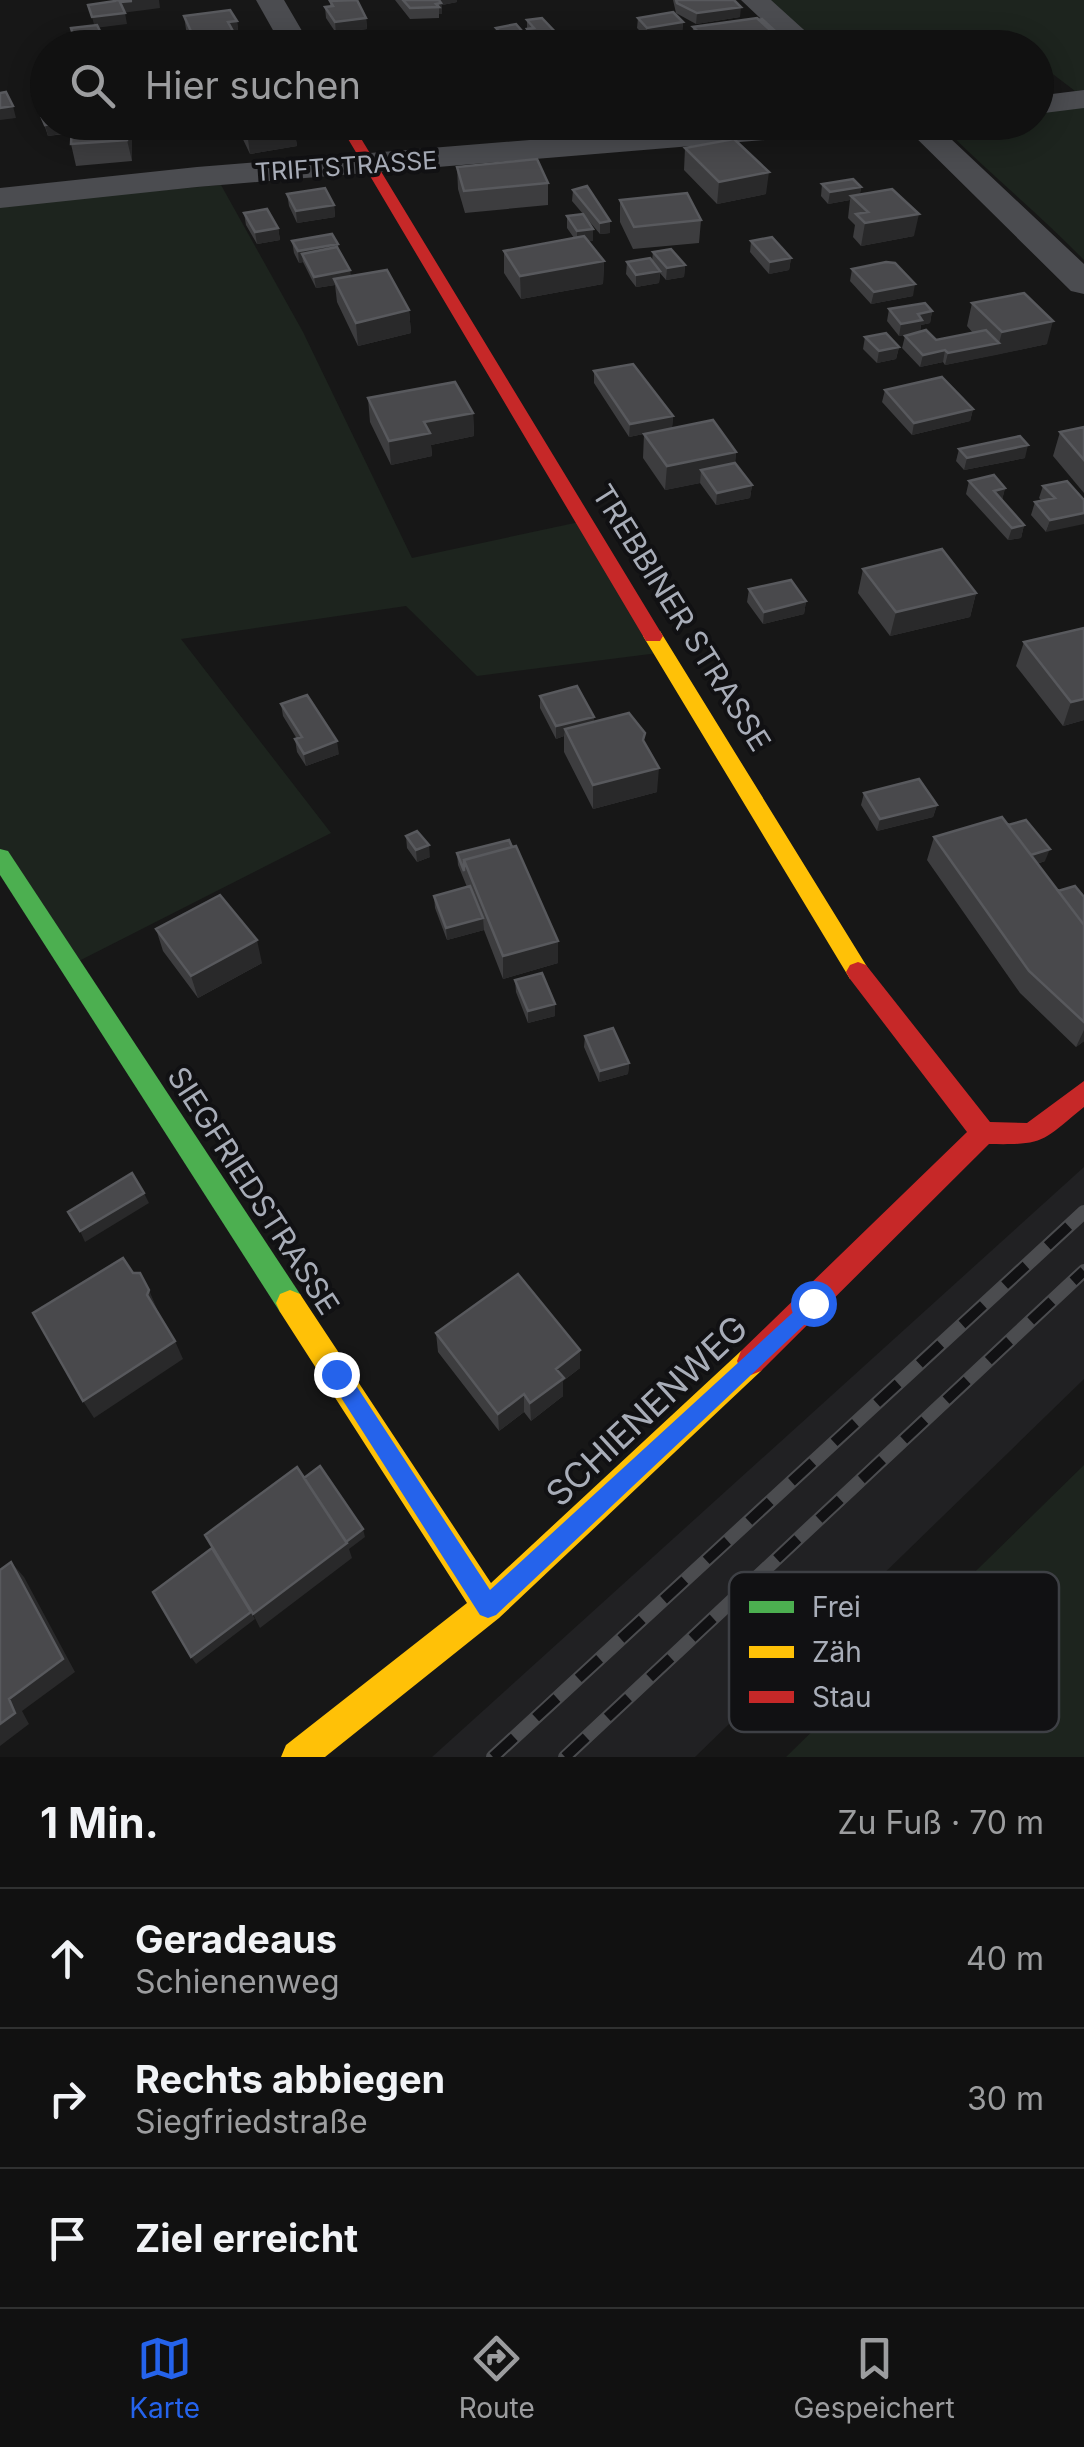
<!DOCTYPE html>
<html lang="de">
<head>
<meta charset="utf-8">
<style>
	body { margin:0; font-family:Inter,sans-serif; background:#1a1a1a; color:#f1f3f6 }
	.stop { position:absolute; width:30px; height:30px; margin:-22px; border:8px solid #2563eb; border-radius:50%; background:#fff }
	.stop.end { background:#2563eb; border-color:#fff; box-shadow:0 2px 10px #0008 }
	.list { margin:0; padding:0; list-style:none }
	h2 { display:flex; justify-content:space-between; align-items:center; height:130px; margin:0; padding:0 40px; font-size:42px }
	h2 small { font-size:32px; font-weight:400; color:#9c9d9f }
	.list li { display:grid; grid-template-columns:65px 1fr auto; gap:30px; align-items:center; box-sizing:border-box; height:140px; padding:0 40px; border-top:2px solid #303131 }
	.list b { display:block; font-size:38px; white-space:nowrap }
	.list p { margin:0; font-size:32px; white-space:nowrap; color:#9c9d9f }
	.list em { font-size:32px; font-style:normal; color:#9c9d9f }
	.icon { flex:none; width:55px; height:55px; fill:none; stroke:currentColor; stroke-width:2; stroke-linecap:round; stroke-linejoin:round }
	.map { position:relative; flex:none; width:1084px; height:1757px; overflow:hidden }
	.search { position:absolute; background:#111; box-shadow:0 5px 25px #0003; left:30px; right:30px; top:30px; height:110px; display:flex; align-items:center; gap:25px; box-sizing:border-box; padding:0 35px; border-radius:55px; color:#9c9d9f; font-size:38px }
	.sheet { height:550px; background:#111 }
	nav { display:flex; justify-content:space-around; align-items:center; box-sizing:border-box; height:140px; border-top:2px solid #303131; background:#111; font-size:28px; color:#9c9d9f }
	nav a { display:grid; justify-items:center; gap:5px }
	nav .on { color:#2563eb }
	.map>svg:first-child { display:block }
</style>
</head>
<body>
<div class="map">
<svg width="1084" height="1757" viewBox="0 0 1084 1757">
	<rect width="100%" height="100%" fill="#171717"/>
	<!-- built -->
	<path fill="#212123" d="M 1084,1167 L 1084,1379 L 695,1757 L 432,1757 Z"/>
	<!-- green -->
	<path fill="#1d241e" d="M 755,0 L 1084,0 L 1084,90 L 1075,91 L 1037,62 L 1036,48 L 1016,47 L 1003,39 L 952,47 L 810,47 Z
		M 1084,107 L 1084,260 C 1039,214 990,174 944,128 L 958,123 L 1036,122 L 1037,112 Z
		M 221,185 L 303,332 L 412,558 L 584,521 L 666,652 L 477,676 L 406,606 L 181,639 L 331,833 L 71,965 L 0,857 L 0,205 Z
		M 1084,1465 L 1084,1757 L 786,1757 Z"/>
	<g fill="none" stroke-linecap="round" stroke-linejoin="round">
		<!-- street -->
		<path fill="#4b4c50" fill-rule="evenodd" d="M 256,0 L 284,0 L 312,48 L 283,48 Z
			M 741,0 L 771,0 L 824,48 L 792,48 Z
			M 1084,90 L 1084,108 L 1036,114 L 1036,96 Z
			M 752,122 L 888,122 L 884,129 L 873,131 L 197,187 L 0,208 L 0,188 L 197,167 Z
			M 900,122 L 933,122 L 1084,264 L 1084,294 L 1071,291 Z"/>
		<!-- fast -->
		<path fill="#4caf50" fill-rule="evenodd" d="M 0,849 L 8,851 L 300,1294 L 304,1303 L 300,1312 L 290,1316 L 280,1312 L 0,875 Z"/>
		<!-- slow -->
		<path fill="#ffc107" fill-rule="evenodd" d="M 653,630 L 660,631 L 866,965 L 870,972 L 866,979 L 850,979 L 643,636 Z
			M 290,1290 L 300,1294 L 491,1583 L 741,1351 L 751,1347 L 761,1351 L 765,1361 L 761,1371 L 499,1618 L 325,1757 L 281,1757 L 286,1745 L 467,1603 L 280,1312 L 276,1303 L 280,1294 Z"/>
		<!-- jam -->
		<path fill="#c62828" fill-rule="evenodd" d="M 338,122 L 351,122 L 663,636 L 660,641 L 646,641 L 643,636 Z
			M 858,962 L 866,965 L 990,1122 L 1027,1123 L 1084,1081 L 1084,1107 C 1041,1142 1045,1145 989,1144 L 761,1371 L 751,1375 L 741,1371 L 737,1361 L 741,1351 L 967,1132 L 850,979 L 846,972 L 850,965 Z"/>
		<defs>
			<path id="rail" d="M 493,1757 L 1084,1212
				M 565,1757 L 1084,1271"/>
		</defs>
		<!-- rail casing -->
		<use href="#rail" stroke="#4b4c4f" stroke-width="14"/>
		<!-- rail -->
		<use href="#rail" stroke="#111113" stroke-width="10" stroke-dasharray="29" stroke-linecap="butt"/>
	</g>
	<!-- wall -->
	<path fill="#3d3d3f" d="M 395,0 L 457,0 L 457,2 L 442,5 L 442,14 L 439,14 L 439,18 L 410,19 Z
		M 673,0 L 725,0 L 740,17 L 696,24 L 676,13 Z
		M 330,1 L 366,18 L 367,29 L 336,33 L 326,18 L 325,7 L 330,7 Z
		M 184,16 L 237,21 L 239,42 L 235,42 L 236,48 L 192,48 L 187,36 Z
		M 638,18 L 683,22 L 682,33 L 647,38 L 637,28 Z
		M 527,20 L 558,46 L 502,44 L 496,38 L 496,28 L 527,37 Z
		M 693,27 L 774,30 L 773,48 L 692,48 Z
		M 42,118 L 78,125 L 86,124 L 86,122 L 129,122 L 132,137 L 132,161 L 76,166 L 71,144 L 72,133 L 48,136 Z
		M 238,122 L 293,122 L 297,146 L 250,154 L 238,129 Z
		M 685,148 L 766,194 L 717,204 L 684,170 Z
		M 457,167 L 548,183 L 548,205 L 465,213 L 458,189 Z
		M 822,184 L 861,187 L 860,194 L 914,236 L 861,246 L 853,237 L 855,225 L 848,218 L 850,200 L 828,204 L 821,196 Z
		M 573,190 L 610,221 L 610,233 L 600,234 L 572,201 Z
		M 287,194 L 334,205 L 335,217 L 297,223 L 289,206 Z
		M 620,200 L 701,220 L 699,243 L 633,249 L 620,222 Z
		M 244,213 L 278,228 L 280,240 L 257,244 L 246,225 Z
		M 567,216 L 593,241 L 588,241 L 604,261 L 603,284 L 521,299 L 504,273 L 504,251 L 574,238 L 567,228 Z
		M 292,241 L 339,250 L 351,276 L 409,310 L 411,333 L 358,346 L 337,302 L 335,285 L 316,288 L 303,262 L 299,263 L 294,253 Z
		M 751,241 L 791,258 L 789,270 L 769,274 L 750,252 Z
		M 653,252 L 685,265 L 684,277 L 666,280 L 660,273 L 659,283 L 636,287 L 626,274 L 627,262 L 652,261 Z
		M 852,269 L 913,296 L 871,304 L 850,281 Z
		M 972,303 L 1047,344 L 945,365 L 943,362 L 920,367 L 902,348 L 905,336 L 914,333 L 899,336 L 887,321 L 889,309 L 932,311 L 930,323 L 921,325 L 920,332 L 936,340 L 973,333 L 967,326 Z
		M 865,337 L 899,347 L 896,359 L 877,363 L 863,349 Z
		M 594,371 L 673,416 L 672,428 L 629,437 L 594,383 Z
		M 885,390 L 973,409 L 970,421 L 912,435 L 882,402 Z
		M 368,398 L 473,413 L 474,436 L 431,445 L 432,456 L 391,465 L 370,422 Z
		M 1084,427 L 1084,493 L 1053,456 L 1060,432 Z
		M 644,434 L 736,452 L 735,463 L 752,485 L 750,498 L 716,505 L 700,483 L 665,490 L 643,458 Z
		M 959,449 L 1025,458 L 964,470 L 956,461 Z
		M 969,481 L 1005,488 L 1002,500 L 1024,525 L 1021,538 L 1008,540 L 966,494 Z
		M 1067,481 L 1046,532 L 1031,515 L 1035,502 L 1042,501 L 1039,498 L 1043,486 Z
		M 863,569 L 976,593 L 970,617 L 890,636 L 858,593 Z
		M 749,589 L 806,601 L 804,614 L 763,624 L 747,602 Z
		M 1084,628 L 1084,720 L 1063,726 L 1016,666 L 1024,642 Z
		M 540,696 L 594,717 L 593,722 L 644,742 L 657,792 L 593,809 L 564,752 L 564,736 L 556,739 L 540,708 Z
		M 281,704 L 339,754 L 306,766 L 297,752 L 295,739 L 297,739 L 283,716 Z
		M 864,793 L 937,805 L 933,817 L 877,831 L 861,805 Z
		M 1008,825 L 1045,861 L 1037,864 L 1058,891 L 1084,897 L 1084,1041 L 1076,1047 L 1020,993 L 927,860 L 934,837 Z
		M 406,836 L 430,857 L 417,862 L 407,848 Z
		M 457,853 L 558,963 L 503,979 L 484,930 L 447,940 L 435,908 L 434,896 L 467,887 L 458,865 Z
		M 156,929 L 262,963 L 198,998 L 163,951 Z
		M 515,980 L 555,1016 L 528,1023 L 516,992 Z
		M 585,1036 L 629,1063 L 628,1074 L 599,1082 L 584,1047 Z
		M 436,1333 L 580,1350 L 580,1368 L 563,1381 L 563,1396 L 531,1421 L 524,1412 L 499,1431 L 438,1352 Z"/>
	<!-- shaded-wall -->
	<path fill="#29292a" d="M 132,0 L 159,0 L 160,8 L 122,13 L 120,2 Z
		M 435,0 L 457,0 L 457,2 L 442,5 L 442,14 L 439,14 L 439,7 Z
		M 741,7 L 740,17 L 696,24 L 697,13 Z
		M 125,13 L 127,24 L 95,28 L 92,17 Z
		M 366,18 L 367,29 L 336,33 L 335,22 Z
		M 237,21 L 239,42 L 235,42 L 236,48 L 196,48 L 194,38 L 228,22 Z
		M 683,22 L 682,33 L 647,38 L 647,28 Z
		M 774,33 L 773,48 L 711,48 L 711,44 Z
		M 102,35 L 104,45 L 76,48 L 74,38 Z
		M 558,35 L 558,46 L 529,48 L 534,46 L 534,39 Z
		M 13,106 L 16,118 L 0,120 L 0,108 Z
		M 61,122 L 77,122 L 79,131 L 48,136 L 45,125 Z
		M 127,122 L 129,122 L 132,137 L 132,161 L 127,140 Z
		M 506,122 L 518,122 L 519,127 L 506,129 Z
		M 450,124 L 451,135 L 412,139 L 412,127 Z
		M 294,125 L 297,146 L 250,154 L 247,132 Z
		M 769,172 L 766,194 L 717,204 L 719,182 Z
		M 861,187 L 859,198 L 851,196 L 850,200 L 828,204 L 830,192 Z
		M 334,205 L 335,217 L 297,223 L 296,211 Z
		M 919,214 L 914,236 L 861,246 L 865,223 Z
		M 610,221 L 610,233 L 600,234 L 600,223 Z
		M 278,228 L 280,240 L 257,244 L 255,232 Z
		M 593,229 L 593,241 L 577,243 L 577,231 Z
		M 338,244 L 340,256 L 302,254 L 303,262 L 299,263 L 298,251 Z
		M 791,258 L 789,270 L 769,274 L 770,262 Z
		M 604,261 L 603,284 L 521,299 L 520,276 Z
		M 685,265 L 684,277 L 666,280 L 667,268 Z
		M 350,270 L 352,282 L 334,279 L 335,285 L 316,288 L 314,277 Z
		M 660,271 L 659,283 L 636,287 L 636,275 Z
		M 915,284 L 913,296 L 871,304 L 874,292 Z
		M 409,310 L 411,333 L 358,346 L 356,323 Z
		M 932,311 L 930,323 L 921,325 L 920,332 L 899,336 L 901,324 L 918,314 Z
		M 1053,321 L 1047,344 L 996,355 L 1002,332 Z
		M 999,343 L 996,355 L 945,365 L 948,353 Z
		M 899,347 L 896,359 L 877,363 L 879,351 Z
		M 945,350 L 943,362 L 920,367 L 923,355 Z
		M 973,409 L 970,421 L 912,435 L 914,423 Z
		M 473,413 L 474,436 L 431,445 L 432,456 L 391,465 L 389,441 L 424,422 Z
		M 673,416 L 672,428 L 629,437 L 630,424 Z
		M 1028,445 L 1025,458 L 964,470 L 967,458 Z
		M 736,452 L 734,475 L 701,470 L 700,483 L 665,490 L 667,466 Z
		M 752,485 L 750,498 L 716,505 L 717,493 Z
		M 1005,488 L 1002,500 L 994,491 Z
		M 1084,513 L 1084,524 L 1046,532 L 1050,520 Z
		M 1024,525 L 1021,538 L 1008,540 L 1012,528 Z
		M 976,593 L 970,617 L 890,636 L 896,612 Z
		M 806,601 L 804,614 L 763,624 L 764,612 Z
		M 1084,699 L 1084,720 L 1063,726 L 1071,702 Z
		M 594,717 L 593,729 L 565,729 L 564,736 L 556,739 L 556,726 Z
		M 337,741 L 339,754 L 306,766 L 304,754 Z
		M 659,768 L 657,792 L 593,809 L 593,785 Z
		M 937,805 L 933,817 L 877,831 L 880,819 Z
		M 429,845 L 430,857 L 417,862 L 416,850 Z
		M 1050,849 L 1045,861 L 1016,871 L 1021,859 Z
		M 483,918 L 484,930 L 447,940 L 446,928 Z
		M 257,940 L 262,963 L 198,998 L 191,976 Z
		M 558,941 L 558,963 L 503,979 L 503,956 Z
		M 555,1004 L 555,1016 L 528,1023 L 528,1011 Z
		M 1084,1030 L 1084,1041 L 1076,1047 Z
		M 629,1063 L 628,1074 L 599,1082 L 600,1071 Z
		M 144,1193 L 149,1203 L 85,1242 L 80,1231 Z
		M 149,1290 L 157,1309 L 155,1314 L 147,1295 Z
		M 175,1341 L 183,1359 L 94,1418 L 83,1401 Z
		M 580,1350 L 580,1368 L 563,1381 L 563,1396 L 531,1421 L 530,1403 L 556,1369 Z
		M 524,1394 L 524,1412 L 499,1431 L 498,1414 Z
		M 363,1529 L 365,1537 L 349,1549 L 352,1558 L 260,1628 L 253,1614 Z
		M 11,1562 L 24,1577 L 75,1672 L 22,1711 L 29,1724 L 0,1746 L 0,1724 L 9,1699 Z
		M 251,1612 L 255,1619 L 196,1664 L 191,1657 Z"/>
	<!-- building -->
	<path fill="#49494c" stroke="#58595d" stroke-width="2.5" d="M 115,0 L 132,1 L 120,2 L 125,13 L 92,17 L 88,5 L 115,1 Z
		M 357,0 L 366,18 L 335,22 L 325,7 L 333,6 L 330,1 Z
		M 403,0 L 439,0 L 441,3 L 436,4 L 439,7 L 410,8 Z
		M 676,0 L 734,0 L 741,7 L 697,13 L 677,3 Z
		M 230,10 L 237,21 L 228,22 L 234,33 L 194,38 L 184,16 Z
		M 673,12 L 683,22 L 647,28 L 638,18 Z
		M 542,18 L 558,35 L 534,39 L 527,29 L 534,28 L 527,20 Z
		M 757,18 L 774,33 L 711,44 L 693,27 Z
		M 762,19 L 774,30 L 770,30 L 759,20 Z
		M 516,24 L 535,46 L 530,48 L 487,47 L 510,43 L 496,28 Z
		M 97,25 L 102,35 L 74,38 L 71,28 Z
		M 389,34 L 398,47 L 360,48 L 354,38 Z
		M 135,37 L 140,48 L 104,48 L 101,42 Z
		M 6,92 L 13,106 L 0,108 L 0,93 Z
		M 48,117 L 48,122 L 61,122 L 45,125 L 42,118 Z
		M 86,122 L 127,122 L 127,140 L 71,144 L 72,126 L 86,124 Z
		M 243,122 L 293,122 L 294,125 L 247,132 Z
		M 410,122 L 450,122 L 450,124 L 412,127 Z
		M 734,139 L 769,172 L 719,182 L 685,148 Z
		M 537,159 L 548,183 L 464,191 L 457,167 Z
		M 853,179 L 861,187 L 830,192 L 822,184 Z
		M 587,186 L 610,221 L 600,223 L 573,190 Z
		M 325,188 L 334,205 L 296,211 L 287,194 Z
		M 892,189 L 919,214 L 865,223 L 856,214 L 868,212 L 851,196 Z
		M 687,193 L 701,220 L 634,227 L 620,200 Z
		M 267,209 L 278,228 L 255,232 L 244,213 Z
		M 583,214 L 593,229 L 577,231 L 567,216 Z
		M 332,234 L 338,244 L 298,251 L 292,241 Z
		M 584,236 L 604,261 L 520,276 L 504,251 Z
		M 772,237 L 791,258 L 770,262 L 751,241 Z
		M 337,247 L 350,270 L 314,277 L 302,254 Z
		M 671,249 L 685,265 L 667,268 L 653,252 Z
		M 650,258 L 660,271 L 636,275 L 627,262 Z
		M 886,262 L 895,263 L 915,284 L 874,292 L 852,269 Z
		M 387,270 L 409,310 L 356,323 L 334,279 Z
		M 1024,293 L 1053,321 L 1002,332 L 972,303 Z
		M 925,303 L 932,311 L 918,314 L 922,320 L 901,324 L 889,309 Z
		M 926,330 L 936,340 L 986,330 L 999,343 L 948,353 L 945,350 L 923,355 L 905,336 Z
		M 886,333 L 899,347 L 879,351 L 865,337 Z
		M 633,364 L 673,416 L 630,424 L 594,371 Z
		M 942,377 L 973,409 L 914,423 L 885,390 Z
		M 455,382 L 473,413 L 424,422 L 430,433 L 389,441 L 368,398 Z
		M 713,420 L 736,452 L 667,466 L 644,434 Z
		M 1084,427 L 1084,460 L 1060,432 Z
		M 1020,436 L 1028,445 L 967,458 L 959,449 Z
		M 735,463 L 752,485 L 717,493 L 701,470 Z
		M 994,475 L 1005,488 L 994,491 L 1024,525 L 1012,528 L 969,481 Z
		M 1067,481 L 1084,500 L 1084,513 L 1050,520 L 1035,502 L 1055,498 L 1043,486 Z
		M 942,549 L 976,593 L 896,612 L 863,569 Z
		M 791,580 L 806,601 L 764,612 L 749,589 Z
		M 1084,628 L 1084,699 L 1071,702 L 1024,642 Z
		M 577,686 L 594,717 L 556,726 L 540,696 Z
		M 307,695 L 337,741 L 304,754 L 295,739 L 302,737 L 281,704 Z
		M 629,713 L 645,733 L 643,740 L 659,768 L 593,785 L 565,729 Z
		M 919,779 L 937,805 L 880,819 L 864,793 Z
		M 1002,817 L 1084,925 L 1084,1022 L 1029,971 L 934,837 Z
		M 1026,820 L 1050,849 L 1031,855 L 1008,825 Z
		M 417,831 L 429,845 L 416,850 L 406,836 Z
		M 509,840 L 512,847 L 464,860 L 464,871 L 457,853 Z
		M 516,846 L 558,941 L 503,956 L 464,860 Z
		M 470,886 L 483,918 L 446,928 L 434,896 Z
		M 1075,886 L 1084,897 L 1084,925 L 1058,891 Z
		M 220,895 L 257,940 L 191,976 L 156,929 Z
		M 542,973 L 555,1004 L 528,1011 L 515,980 Z
		M 613,1028 L 629,1063 L 600,1071 L 585,1036 Z
		M 132,1173 L 144,1193 L 80,1231 L 68,1212 Z
		M 123,1258 L 133,1273 L 140,1273 L 149,1290 L 147,1295 L 175,1341 L 83,1401 L 33,1313 Z
		M 518,1274 L 580,1350 L 556,1369 L 564,1378 L 530,1403 L 524,1394 L 498,1414 L 436,1333 Z
		M 320,1466 L 363,1529 L 346,1542 L 304,1478 Z
		M 297,1467 L 347,1543 L 253,1614 L 205,1535 Z
		M 212,1548 L 251,1612 L 191,1657 L 153,1592 Z
		M 11,1562 L 63,1659 L 9,1699 L 15,1713 L 0,1724 L 0,1570 Z"/>
	<!-- route -->
	<path fill="#2563eb" d="M 813,1294 L 820,1297 L 820,1310 L 496,1615 L 488,1618 L 480,1615 L 326,1374 L 336,1364 L 344,1367 L 490,1590 Z"/>
	<g text-anchor="middle" stroke-width="8" stroke-linejoin="round" paint-order="stroke">
		<!-- far-street labels -->
		<g font-size="25" fill="#a8adb8" stroke="#111113">
			<text transform="translate(346 166) rotate(-4)" y="9">TRIFTSTRASSE</text>
		</g>
		<!-- street labels -->
		<g font-size="30" fill="#a8adb8" stroke="#111113">
			<text transform="translate(681 618) rotate(58)" y="10">TREBBINER STRASSE</text>
			<text transform="translate(253 1191) rotate(57)" y="10">SIEGFRIEDSTRASSE</text>
		</g>
		<!-- near-street labels -->
		<g font-size="35" fill="#a8adb8" stroke="#111113">
			<text transform="translate(647 1411) rotate(-43)" y="12">SCHIENENWEG</text>
		</g>
	</g>
	<!-- legend -->
	<rect x="729" y="1572" width="330" height="160" rx="15" fill="#111113" stroke="#3e4045" stroke-width="2.5"/>
	<rect x="749" y="1601" width="45" height="12" fill="#4caf50"/>
	<rect x="749" y="1646" width="45" height="12" fill="#ffc107"/>
	<rect x="749" y="1691" width="45" height="12" fill="#c62828"/>
	<g font-size="28" fill="#a8adb8">
		<text x="812" y="1617">Frei</text>
		<text x="812" y="1662">Zäh</text>
		<text x="812" y="1707">Stau</text>
	</g>
</svg>
<div class="stop" style="left:813px;top:1303px"></div>
<div class="stop end" style="left:336px;top:1374px"></div>
<div class="search"><svg class="icon" aria-label="search" viewBox="0 0 24 24"><circle cx="10" cy="10" r="6"/><path d="M15 15l6 6"/></svg>Hier suchen</div>
</div>
<section class="sheet">
<h2>1 Min.<small>Zu Fuß · 70 m</small></h2>
<ul class="list">
<li><svg class="icon" aria-label="ahead" viewBox="0 0 24 24"><path d="M12 20V5M6 11l6-6 6 6"/></svg><div><b>Geradeaus</b><p>Schienenweg</p></div><em>40 m</em></li>
<li><svg class="icon" aria-label="right" viewBox="0 0 24 24"><path d="M7 20v-9h11M14 6l5 5-5 5"/></svg><div><b>Rechts abbiegen</b><p>Siegfriedstraße</p></div><em>30 m</em></li>
<li><svg class="icon" aria-label="arrive" viewBox="0 0 24 24"><path d="M6 21V4h12l-3 4 3 4H6"/></svg><div><b>Ziel erreicht</b></div></li>
</ul>
</section>
<nav>
<a class="on"><svg class="icon" aria-label="map" viewBox="0 0 24 24"><path d="M3 6l6-2 6 2 6-2v14l-6 2-6-2-6 2zM9 4v14M15 6v14"/></svg>Karte</a>
<a><svg class="icon" aria-label="directions" viewBox="0 0 24 24"><path d="M12 3l9 9-9 9-9-9zM9 14v-3h6M13 9l2 2-2 2"/></svg>Route</a>
<a><svg class="icon" aria-label="saved" viewBox="0 0 24 24"><path d="M7 4h10v16l-5-4-5 4z"/></svg>Gespeichert</a>
</nav>
</body>
</html>
